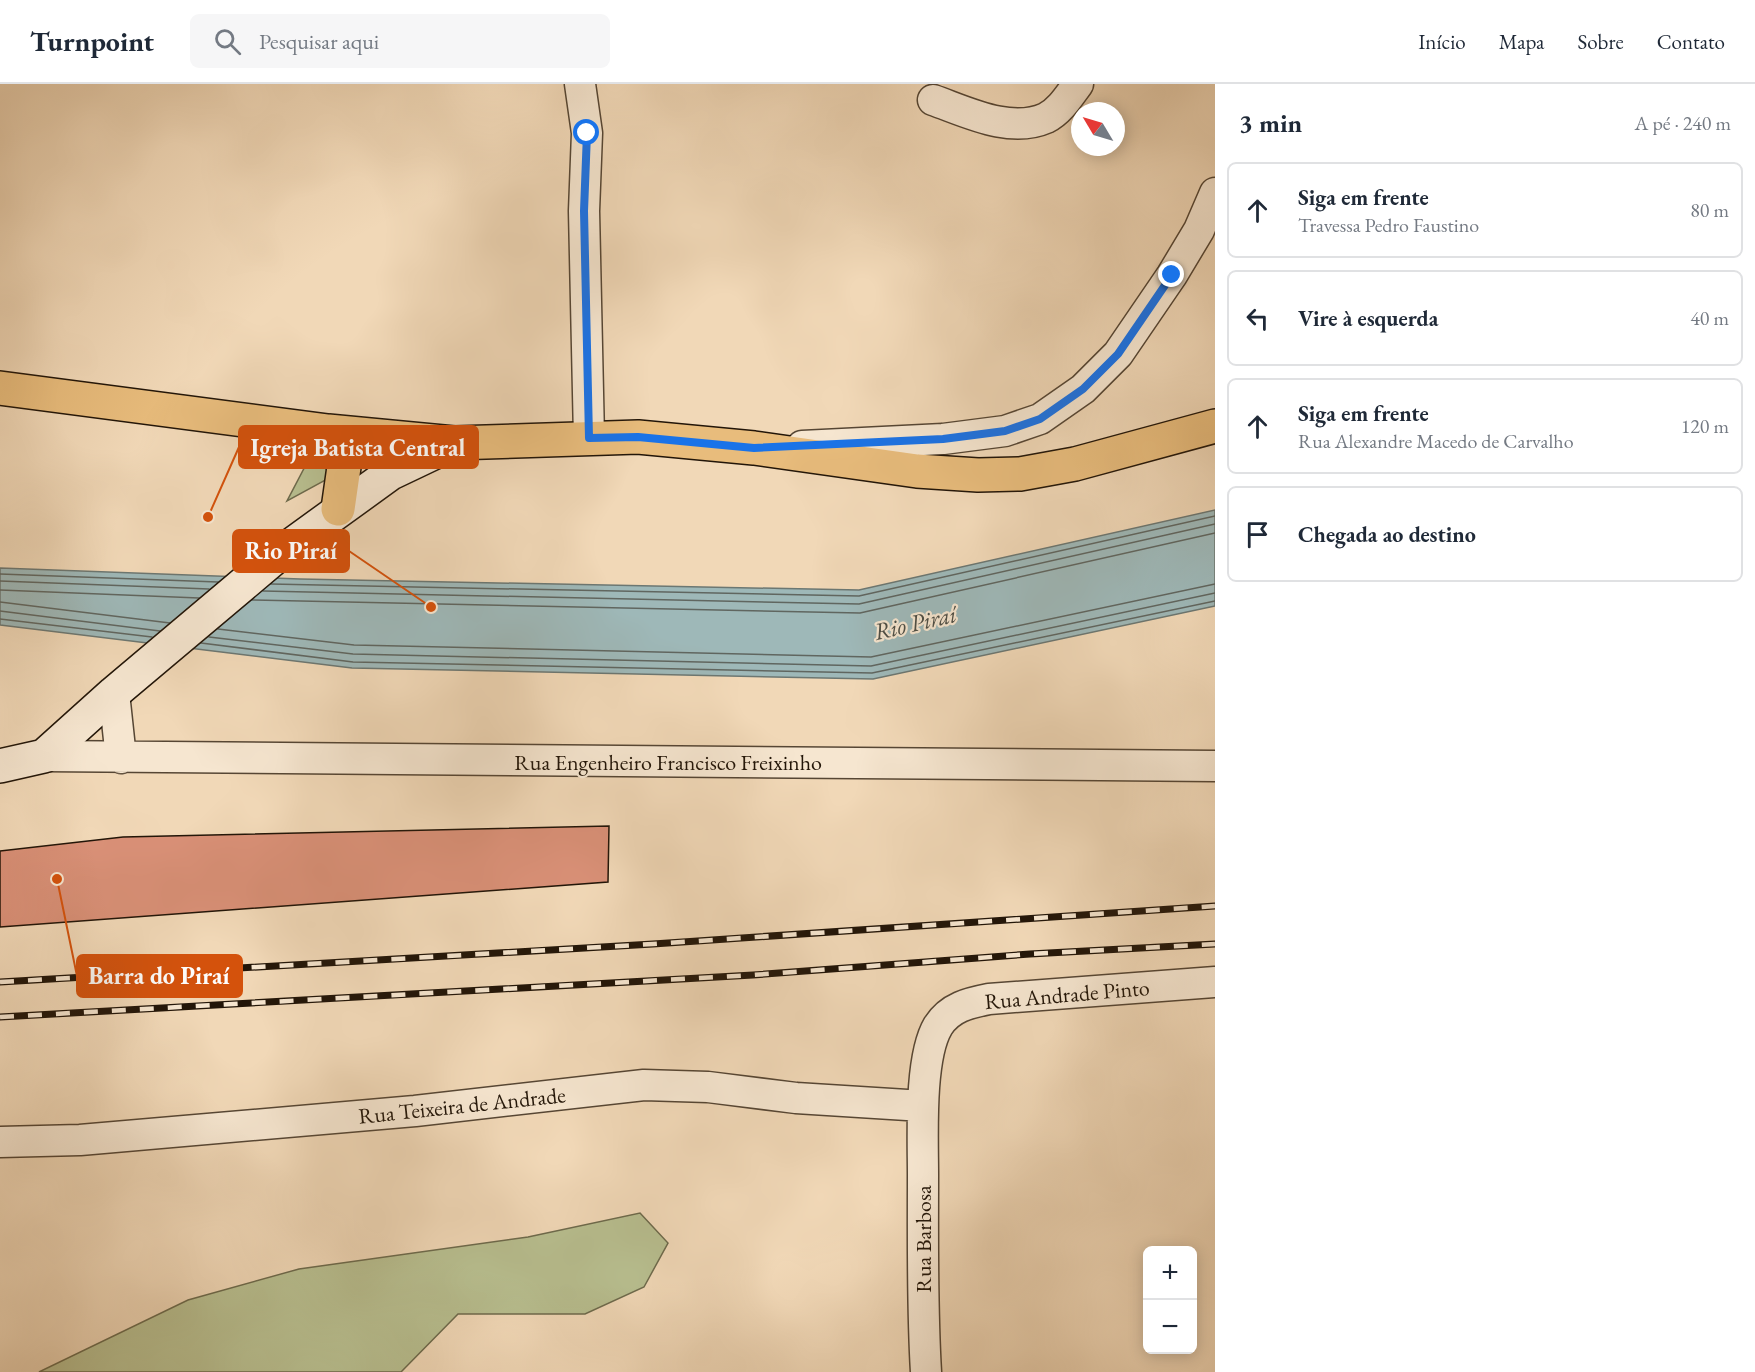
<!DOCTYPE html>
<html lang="pt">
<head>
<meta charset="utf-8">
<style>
	body { margin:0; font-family:"EB Garamond",serif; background:#f6f6f7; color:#1f2937 }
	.controls { position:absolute; right:18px; bottom:18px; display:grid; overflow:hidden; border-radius:9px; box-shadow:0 3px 15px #0003 }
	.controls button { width:54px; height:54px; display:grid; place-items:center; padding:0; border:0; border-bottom:2px solid #e0e1e3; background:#fff; color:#1f2937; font:30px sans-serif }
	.compass { position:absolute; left:1071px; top:18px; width:54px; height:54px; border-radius:50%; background:#fff; box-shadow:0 3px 15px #0003; rotate:308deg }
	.stop { position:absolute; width:18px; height:18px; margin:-14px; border:4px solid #1a73e8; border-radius:50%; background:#fff }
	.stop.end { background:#1a73e8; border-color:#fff; box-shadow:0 2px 6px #0008 }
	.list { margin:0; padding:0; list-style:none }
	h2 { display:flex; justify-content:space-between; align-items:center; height:78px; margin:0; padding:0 24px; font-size:26px }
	h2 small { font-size:20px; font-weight:400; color:#747a83 }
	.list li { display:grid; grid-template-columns:39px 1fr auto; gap:18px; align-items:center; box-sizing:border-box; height:96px; margin:0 12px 12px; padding:0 12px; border:2px solid #e0e1e3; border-radius:9px }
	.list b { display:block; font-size:22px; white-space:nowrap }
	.list p { margin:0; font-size:20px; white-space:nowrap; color:#747a83 }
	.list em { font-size:20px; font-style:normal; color:#747a83 }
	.icon { flex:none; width:33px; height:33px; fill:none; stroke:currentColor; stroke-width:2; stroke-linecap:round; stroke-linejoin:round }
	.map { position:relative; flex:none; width:1215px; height:1288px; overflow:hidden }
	header { display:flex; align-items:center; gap:36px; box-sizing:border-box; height:84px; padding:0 30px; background:#fff; border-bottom:2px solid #e0e1e3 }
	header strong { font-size:28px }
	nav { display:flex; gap:33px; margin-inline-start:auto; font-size:21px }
	.search { width:420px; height:54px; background:#f6f6f7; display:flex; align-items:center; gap:15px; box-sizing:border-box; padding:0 21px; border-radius:9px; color:#747a83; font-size:22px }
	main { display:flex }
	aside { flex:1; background:#fff }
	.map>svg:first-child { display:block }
</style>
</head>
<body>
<header>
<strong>Turnpoint</strong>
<div class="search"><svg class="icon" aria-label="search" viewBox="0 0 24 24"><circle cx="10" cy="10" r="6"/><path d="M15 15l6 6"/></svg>Pesquisar aqui</div>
<nav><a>Início</a><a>Mapa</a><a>Sobre</a><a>Contato</a></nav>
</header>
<main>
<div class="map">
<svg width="1215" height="1288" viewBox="0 0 1215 1288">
	<rect width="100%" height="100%" fill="#f1d8b7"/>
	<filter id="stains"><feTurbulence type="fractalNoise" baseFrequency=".00333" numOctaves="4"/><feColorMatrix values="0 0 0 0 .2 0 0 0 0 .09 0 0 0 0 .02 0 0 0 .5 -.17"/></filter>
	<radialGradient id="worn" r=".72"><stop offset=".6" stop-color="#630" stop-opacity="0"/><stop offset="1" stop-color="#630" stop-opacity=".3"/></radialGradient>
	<!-- green -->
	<path fill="#b8bf90" stroke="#6d6a4c" stroke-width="1.5" d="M 321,352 L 333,392 L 287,417 Z
		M 640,1129 L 668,1159 L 644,1203 L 585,1230 L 458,1230 L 401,1288 L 39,1288 L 188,1216 L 299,1185 L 528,1153 Z"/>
	<!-- water -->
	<path fill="#9eb8b8" stroke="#6c7772" stroke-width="1.5" d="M 1215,426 L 1215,522 L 873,595 L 352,584 L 0,541 L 0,484 L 300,495 L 859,506 Z"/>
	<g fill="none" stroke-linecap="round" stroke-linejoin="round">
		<!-- shore -->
		<path stroke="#606660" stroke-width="1.5" d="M 0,490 L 218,498
			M 0,497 L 209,505
			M 271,500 L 859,512 L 1215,432
			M 0,506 L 199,514
			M 263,507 L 859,520 L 1215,440
			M 252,516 L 860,529 L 1215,449
			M 0,518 L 170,539
			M 0,527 L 160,547
			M 0,535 L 152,553
			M 218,545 L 354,561 L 871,573 L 1215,500
			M 209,553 L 353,570 L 871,582 L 1215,509
			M 201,559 L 353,578 L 872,589 L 1215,517"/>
	</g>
	<!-- building -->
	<path fill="#d99077" stroke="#221508" stroke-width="1.5" d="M 609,742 L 608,798 L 0,843 L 0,767 L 123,753 Z"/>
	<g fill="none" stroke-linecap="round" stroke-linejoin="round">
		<defs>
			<path id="street" d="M 580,0 L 587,49 L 584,127 L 589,354
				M 933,16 C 967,28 1010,50 1046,34 C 1060,27 1069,12 1078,0
				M 802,362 L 943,355 L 1005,347 L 1040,335 L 1083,305 L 1118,270 L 1172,191 L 1199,146 L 1215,109
				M 114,609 L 121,674
				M 44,672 L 1215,682
				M 0,1058 L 80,1056 L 415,1027 L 644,1001 L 708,1003 L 796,1014 L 923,1022
				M 926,1288 C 922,1222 923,1157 923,1091 C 923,1053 919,974 938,942 C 950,923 969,919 989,915 L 1215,898"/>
			<path id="secondary" d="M 0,682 L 44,672 L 114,609 L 279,470 L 391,389 L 454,359"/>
			<path id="primary" d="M 0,304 L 328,347 L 454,359 L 638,353 L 754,364 L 917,387 L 978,391 L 1020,390 L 1075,380 L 1215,342
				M 328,347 L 344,383 L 338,425"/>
		</defs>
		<!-- street casing -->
		<use href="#street" stroke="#564634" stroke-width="33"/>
		<!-- secondary casing -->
		<use href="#secondary" stroke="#221508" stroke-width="36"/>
		<!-- primary casing -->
		<use href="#primary" stroke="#221508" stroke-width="36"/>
		<!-- street -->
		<use href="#street" stroke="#f6e6d0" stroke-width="30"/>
		<!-- secondary -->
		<use href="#secondary" stroke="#f6e6d0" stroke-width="33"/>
		<!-- primary -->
		<use href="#primary" stroke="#e8bc7c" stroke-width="33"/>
		<defs>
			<path id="rail" d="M 0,898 L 653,860 L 1215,822
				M 0,933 L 753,891 L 1030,870 L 1215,860"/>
		</defs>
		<!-- rail casing -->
		<use href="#rail" stroke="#221508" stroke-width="7"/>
		<!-- rail -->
		<use href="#rail" stroke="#f6e6d0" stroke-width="4.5" stroke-dasharray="14" stroke-linecap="butt"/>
	</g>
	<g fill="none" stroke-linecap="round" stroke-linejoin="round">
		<!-- route -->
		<path stroke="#1a73e8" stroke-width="8" d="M 587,49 L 584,127 L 589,354 L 638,353 L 754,364 L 943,355 L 1005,347 L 1040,335 L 1083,305 L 1118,270 L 1172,191"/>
	</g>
	<g text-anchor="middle" stroke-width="4.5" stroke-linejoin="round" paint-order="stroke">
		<!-- street labels -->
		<g font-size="22" fill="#221508" stroke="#f6e6d0">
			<text x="668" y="686">Rua Engenheiro Francisco Freixinho</text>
			<text transform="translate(1067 910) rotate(-5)" y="8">Rua Andrade Pinto</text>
			<text transform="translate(462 1021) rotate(-6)" y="8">Rua Teixeira de Andrade</text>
			<text transform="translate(923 1155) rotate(-90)" y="8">Rua Barbosa</text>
		</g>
		<!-- water labels -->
		<g font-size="24" font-style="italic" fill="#4d4e46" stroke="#f6e6d0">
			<text transform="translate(915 539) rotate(-13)" y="8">Rio Piraí</text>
		</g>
	</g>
	<!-- callouts -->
	<path fill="none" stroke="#d4520c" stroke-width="2" d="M208 433L239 363M431 523L349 467M57 795L77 892"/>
	<g fill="#d4520c" stroke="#f6e6d0" stroke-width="2">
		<circle cx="208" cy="433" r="6"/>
		<circle cx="431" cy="523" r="6"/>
		<circle cx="57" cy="795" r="6"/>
	</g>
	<g fill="#d4520c" stroke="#d4520c" stroke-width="2">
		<rect x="239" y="342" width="239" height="42" rx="6"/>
		<rect x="233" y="446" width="116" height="42" rx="6"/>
		<rect x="77" y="871" width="165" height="42" rx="6"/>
	</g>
	<g font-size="24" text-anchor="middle" font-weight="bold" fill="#fff">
		<text x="358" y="372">Igreja Batista Central</text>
		<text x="291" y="475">Rio Piraí</text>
		<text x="159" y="900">Barra do Piraí</text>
	</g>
	<rect width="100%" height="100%" filter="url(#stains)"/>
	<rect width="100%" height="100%" fill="url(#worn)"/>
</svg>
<div class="controls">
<button>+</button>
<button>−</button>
</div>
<svg class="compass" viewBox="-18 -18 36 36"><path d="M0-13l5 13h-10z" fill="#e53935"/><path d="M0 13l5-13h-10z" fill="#747a83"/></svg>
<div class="stop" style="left:587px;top:49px"></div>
<div class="stop end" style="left:1172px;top:191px"></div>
</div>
<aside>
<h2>3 min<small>A pé · 240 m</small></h2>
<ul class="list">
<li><svg class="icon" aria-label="ahead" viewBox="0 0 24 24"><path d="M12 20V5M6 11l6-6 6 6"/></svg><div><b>Siga em frente</b><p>Travessa Pedro Faustino</p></div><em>80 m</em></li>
<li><svg class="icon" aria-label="left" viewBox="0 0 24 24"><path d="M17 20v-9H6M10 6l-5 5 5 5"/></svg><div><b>Vire à esquerda</b></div><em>40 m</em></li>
<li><svg class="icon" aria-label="ahead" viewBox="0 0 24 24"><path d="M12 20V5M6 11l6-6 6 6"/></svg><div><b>Siga em frente</b><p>Rua Alexandre Macedo de Carvalho</p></div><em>120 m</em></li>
<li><svg class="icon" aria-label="arrive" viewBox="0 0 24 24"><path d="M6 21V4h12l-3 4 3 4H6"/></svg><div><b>Chegada ao destino</b></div></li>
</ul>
</aside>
</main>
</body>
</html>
